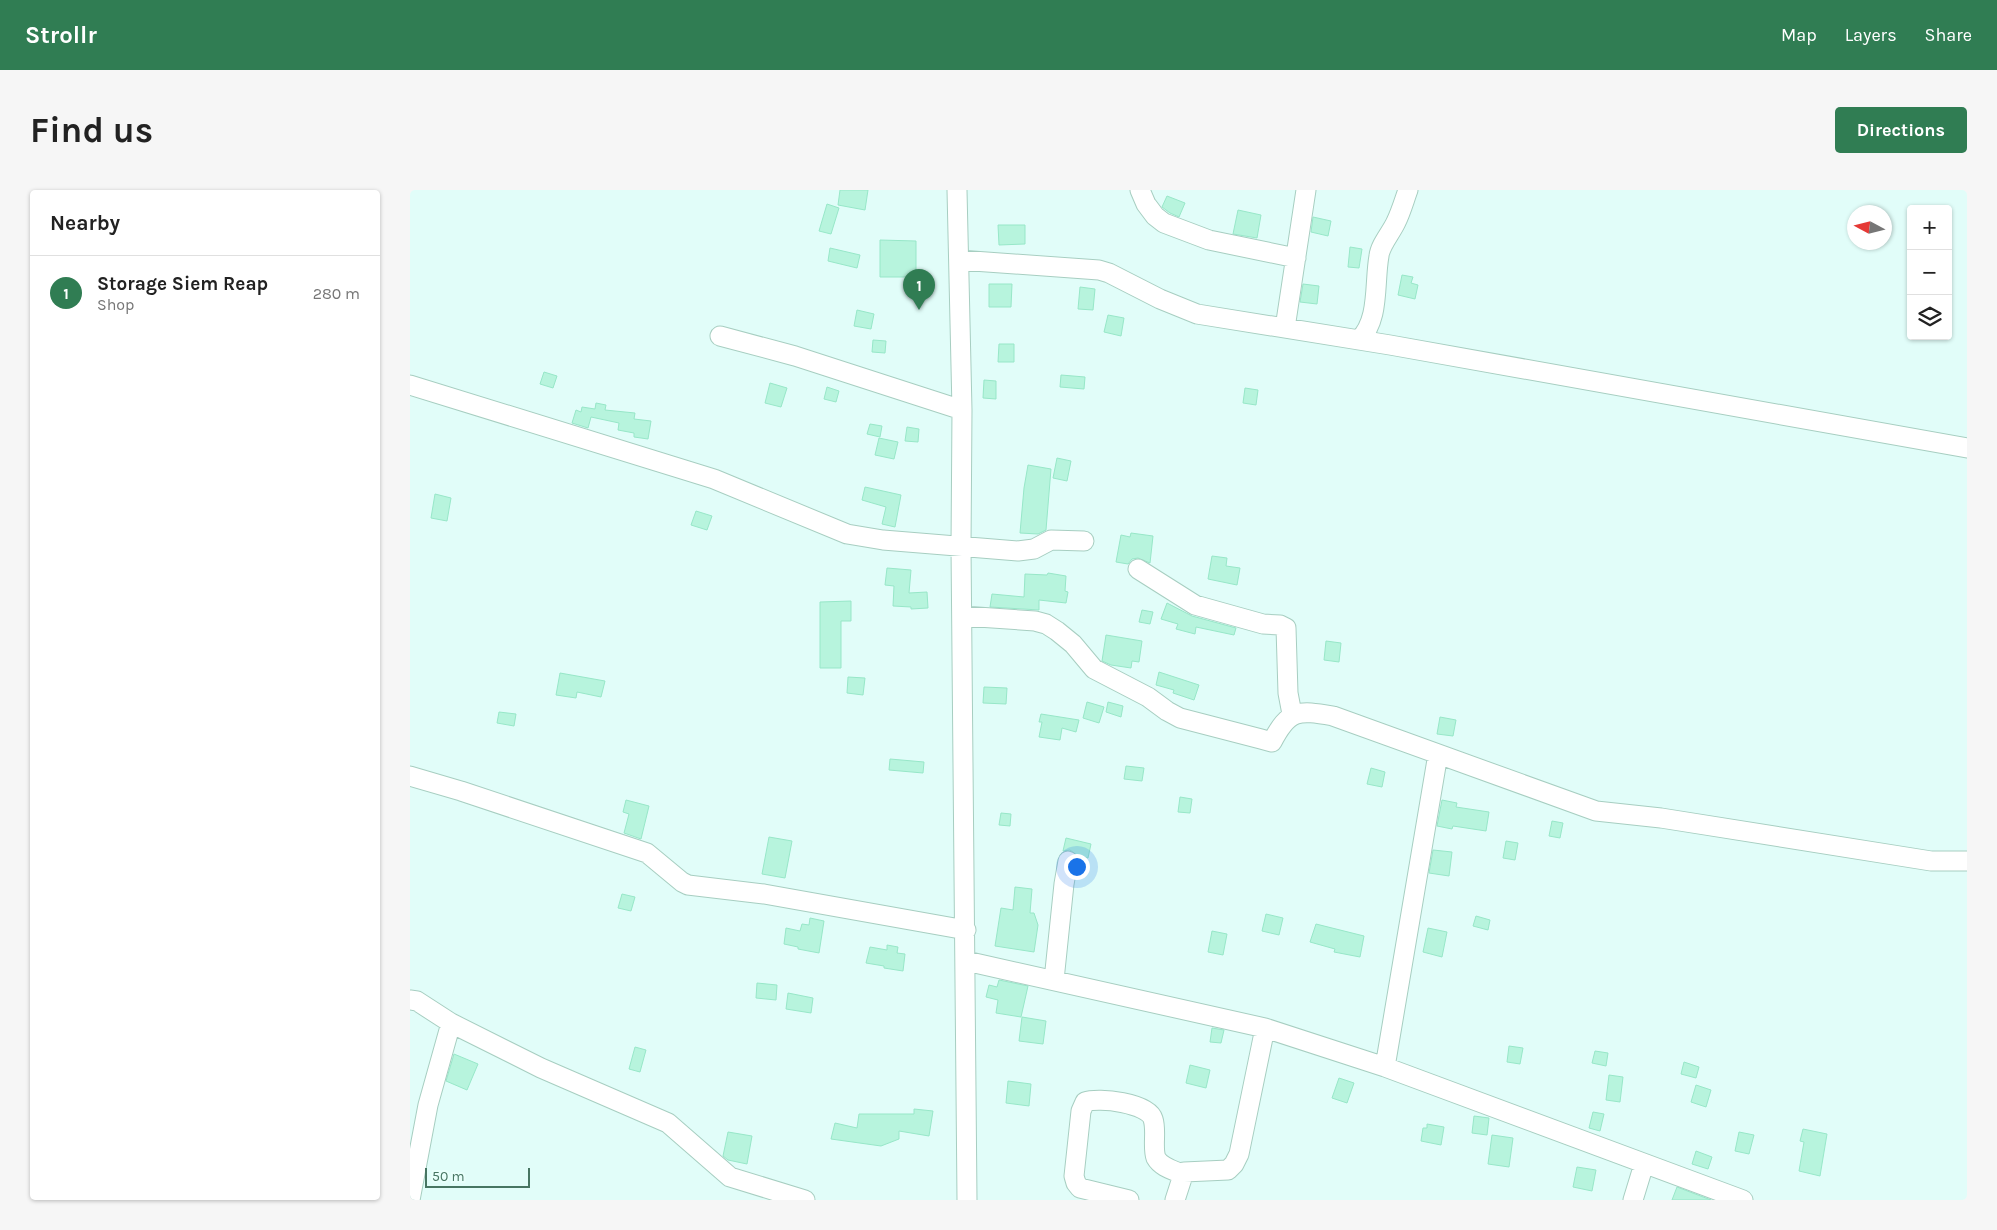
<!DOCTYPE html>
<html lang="en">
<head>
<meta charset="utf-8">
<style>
	body { margin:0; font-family:Karla,sans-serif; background:#f6f6f6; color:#222 }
	.controls { position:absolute; right:15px; top:15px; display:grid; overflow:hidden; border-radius:5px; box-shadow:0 1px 4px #0004 }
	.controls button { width:45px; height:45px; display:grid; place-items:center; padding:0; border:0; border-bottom:1px solid #e0e0e0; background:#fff; color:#222; font:25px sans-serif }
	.compass { position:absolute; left:1437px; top:15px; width:45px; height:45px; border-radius:50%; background:#fff; box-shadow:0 1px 4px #0004; rotate:277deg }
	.scale { position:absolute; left:15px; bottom:12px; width:105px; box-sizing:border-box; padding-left:5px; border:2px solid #477562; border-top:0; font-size:14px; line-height:18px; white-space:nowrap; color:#477562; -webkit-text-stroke:4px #e8fffb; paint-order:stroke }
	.you { position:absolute; left:666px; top:676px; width:18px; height:18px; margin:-12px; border:4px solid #fff; border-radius:50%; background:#1a73e8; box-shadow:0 0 0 8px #1a73e833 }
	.badge { display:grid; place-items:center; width:32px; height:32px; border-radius:50%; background:#307d53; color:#fff; font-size:16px; font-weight:700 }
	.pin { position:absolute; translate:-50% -41px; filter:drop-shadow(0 1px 2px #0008) }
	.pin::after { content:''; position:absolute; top:26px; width:18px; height:15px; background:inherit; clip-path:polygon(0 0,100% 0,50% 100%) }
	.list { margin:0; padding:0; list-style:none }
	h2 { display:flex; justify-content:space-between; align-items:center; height:65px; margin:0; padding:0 20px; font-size:21px }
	h2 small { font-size:16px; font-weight:400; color:#767676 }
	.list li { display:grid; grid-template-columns:32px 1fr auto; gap:15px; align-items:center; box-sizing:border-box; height:75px; padding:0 20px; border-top:1px solid #e0e0e0 }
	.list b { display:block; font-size:19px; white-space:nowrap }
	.list p { margin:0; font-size:16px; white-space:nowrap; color:#767676 }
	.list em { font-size:16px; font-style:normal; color:#767676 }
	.icon { flex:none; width:28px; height:28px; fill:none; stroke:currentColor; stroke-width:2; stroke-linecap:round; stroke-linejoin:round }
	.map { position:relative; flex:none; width:1557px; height:1010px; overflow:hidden; border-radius:5px }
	header { display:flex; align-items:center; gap:30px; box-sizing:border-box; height:70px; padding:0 25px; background:#307d53; color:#fff }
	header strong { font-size:24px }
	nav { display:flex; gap:28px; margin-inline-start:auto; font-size:18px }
	.intro { display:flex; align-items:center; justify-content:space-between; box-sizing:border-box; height:120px; padding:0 30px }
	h1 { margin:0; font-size:35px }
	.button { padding:12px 22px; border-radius:5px; background:#307d53; color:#fff; font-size:18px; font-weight:700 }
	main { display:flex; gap:30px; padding:0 30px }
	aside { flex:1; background:#fff; border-radius:5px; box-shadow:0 1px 4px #0004 }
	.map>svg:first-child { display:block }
</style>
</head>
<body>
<header>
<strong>Strollr</strong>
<nav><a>Map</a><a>Layers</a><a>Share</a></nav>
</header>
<div class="intro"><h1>Find us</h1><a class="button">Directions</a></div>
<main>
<aside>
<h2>Nearby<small></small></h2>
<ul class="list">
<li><span class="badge">1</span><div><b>Storage Siem Reap</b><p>Shop</p></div><em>280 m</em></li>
</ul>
</aside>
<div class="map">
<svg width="1557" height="1010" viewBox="0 0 1557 1010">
	<rect width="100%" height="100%" fill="#e1fdf9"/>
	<!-- building -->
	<path fill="#b7f4dd" stroke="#97e7c8" d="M 430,0 L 458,0 L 455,20 L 428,15 Z
		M 757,6 L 775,13 L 769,27 L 760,23 L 752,17 Z
		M 417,14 L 429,18 L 421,44 L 409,41 Z
		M 828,20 L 851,25 L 847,48 L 823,44 Z
		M 903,27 L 921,31 L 918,46 L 901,42 Z
		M 588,35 L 615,35 L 615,54 L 589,55 Z
		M 470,50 L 506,51 L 506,87 L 470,87 Z
		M 940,57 L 952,59 L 949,78 L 938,77 Z
		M 420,58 L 450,65 L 447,78 L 418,71 Z
		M 992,85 L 1003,87 L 1001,93 L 1008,95 L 1005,109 L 988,105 Z
		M 579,94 L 602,94 L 601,117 L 579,117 Z
		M 893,94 L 909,96 L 907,114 L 890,112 Z
		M 670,97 L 685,99 L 683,120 L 668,119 Z
		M 447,120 L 464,124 L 461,139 L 444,136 Z
		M 698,125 L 714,128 L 711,146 L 694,142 Z
		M 463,150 L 476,151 L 475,163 L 462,162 Z
		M 589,154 L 604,154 L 604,172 L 588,172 Z
		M 134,182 L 147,186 L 143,198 L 130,194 Z
		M 651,185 L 675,187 L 674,199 L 650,197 Z
		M 574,190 L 586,191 L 586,209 L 573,208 Z
		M 360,193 L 377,198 L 371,217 L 355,213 Z
		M 417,197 L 429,201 L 426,212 L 414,209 Z
		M 835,198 L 848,200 L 846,215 L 833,213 Z
		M 186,213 L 196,215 L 195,220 L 225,223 L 224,229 L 241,231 L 238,249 L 224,247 L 224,243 L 208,240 L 209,233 L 181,227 L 178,238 L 162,233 L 166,220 L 171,222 L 172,217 L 185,219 Z
		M 460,234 L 472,236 L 470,247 L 457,244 Z
		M 497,237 L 509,239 L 508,252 L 495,251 Z
		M 469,248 L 488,252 L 484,269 L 465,265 Z
		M 647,268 L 661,271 L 657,291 L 643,288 Z
		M 618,275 L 641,279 L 636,340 L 628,344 L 610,343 L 614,298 Z
		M 455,297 L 491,305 L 485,337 L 472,334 L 476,317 L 452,310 Z
		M 25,304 L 41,308 L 37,331 L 21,328 Z
		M 286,321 L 302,326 L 297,340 L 281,335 Z
		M 721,343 L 743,346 L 740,373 L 728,368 L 722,369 L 718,374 L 706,372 L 711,345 L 720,347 Z
		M 802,366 L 817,368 L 816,376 L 830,378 L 827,395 L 798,389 Z
		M 477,378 L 501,380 L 499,403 L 517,402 L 518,418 L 501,419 L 501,417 L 483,416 L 484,396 L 475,395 Z
		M 638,383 L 656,386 L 655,401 L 658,402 L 656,413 L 629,410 L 629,420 L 580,417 L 582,404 L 614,407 L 615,384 L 637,385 Z
		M 441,411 L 441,431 L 431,431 L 431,478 L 410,478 L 410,412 Z
		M 757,413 L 782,426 L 826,438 L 824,445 L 786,437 L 785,444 L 766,439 L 768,434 L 751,429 Z
		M 732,420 L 743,422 L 740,434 L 729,432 Z
		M 696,445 L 732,451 L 729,472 L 722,471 L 721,478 L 701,475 L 692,471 Z
		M 916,451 L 931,453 L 929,472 L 914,470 Z
		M 749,482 L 789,495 L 784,510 L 763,503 L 764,500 L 746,495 Z
		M 150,483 L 195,491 L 191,507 L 167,502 L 166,508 L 146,505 Z
		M 438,487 L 455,488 L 453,505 L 437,503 Z
		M 574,497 L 597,498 L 596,514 L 573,513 Z
		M 677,512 L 694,517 L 689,533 L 673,528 Z
		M 698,512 L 713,516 L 711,527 L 696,522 Z
		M 89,522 L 106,524 L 104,536 L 87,533 Z
		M 631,524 L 669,530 L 666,542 L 652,538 L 650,550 L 629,547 L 632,532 L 629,532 Z
		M 1030,527 L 1046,530 L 1043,546 L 1027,544 Z
		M 480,569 L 514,572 L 513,583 L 479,580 Z
		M 716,576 L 734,578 L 732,591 L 714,589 Z
		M 961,578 L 975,582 L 972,597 L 957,594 Z
		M 770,607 L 782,609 L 780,623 L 768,622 Z
		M 216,610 L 239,616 L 231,649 L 214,643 L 219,624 L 213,622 Z
		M 1032,610 L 1047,613 L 1046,617 L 1079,622 L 1076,641 L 1043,636 L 1042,639 L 1027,636 Z
		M 591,623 L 601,624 L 600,636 L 589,635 Z
		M 1142,631 L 1153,633 L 1150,648 L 1139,646 Z
		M 359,647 L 382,651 L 375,688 L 352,684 Z
		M 656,648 L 681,654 L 678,668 L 668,666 L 660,660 L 653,661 Z
		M 1096,651 L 1108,653 L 1105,670 L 1093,668 Z
		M 1023,660 L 1042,662 L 1039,686 L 1019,683 Z
		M 605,697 L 622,699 L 620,723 L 624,723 L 628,735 L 624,762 L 585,756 L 591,718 L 603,720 Z
		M 212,704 L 225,707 L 221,721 L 208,718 Z
		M 856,724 L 873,728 L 869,745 L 852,741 Z
		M 1066,726 L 1080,730 L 1078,740 L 1063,736 Z
		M 400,728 L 414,731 L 409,763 L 388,759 L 388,757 L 374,754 L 376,738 L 390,741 L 392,734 L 399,735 Z
		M 906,734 L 954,746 L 950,767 L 924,762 L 925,759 L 900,752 Z
		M 1018,738 L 1037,742 L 1032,767 L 1013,762 Z
		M 802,741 L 817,744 L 813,765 L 798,762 Z
		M 477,755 L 488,757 L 487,763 L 495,764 L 493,781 L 474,778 L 474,776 L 456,773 L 460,757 L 477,760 Z
		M 589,790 L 618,796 L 611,827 L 586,823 L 588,810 L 576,807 L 579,795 L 587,797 Z
		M 347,793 L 367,795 L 366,810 L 346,808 Z
		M 378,803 L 403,808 L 401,823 L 376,819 Z
		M 612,827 L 636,831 L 633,854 L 609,851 Z
		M 802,838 L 814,840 L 811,853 L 800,852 Z
		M 1099,856 L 1113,858 L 1110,874 L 1097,872 Z
		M 225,857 L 236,860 L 230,882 L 219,879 Z
		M 1185,861 L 1198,863 L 1196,876 L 1182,873 Z
		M 44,864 L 68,874 L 57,900 L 36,891 Z
		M 1274,872 L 1289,877 L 1286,888 L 1271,884 Z
		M 780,875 L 800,880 L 796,898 L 776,893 Z
		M 1199,885 L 1213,887 L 1210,912 L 1196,910 Z
		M 929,888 L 944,893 L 937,913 L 922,908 Z
		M 598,891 L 621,894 L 619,916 L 596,913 Z
		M 1286,895 L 1301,900 L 1296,917 L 1281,912 Z
		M 504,919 L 523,921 L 519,946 L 489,941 L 489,949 L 471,956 L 421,949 L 425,933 L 447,938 L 449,924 L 504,924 Z
		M 1183,922 L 1194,924 L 1190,941 L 1179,938 Z
		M 1064,926 L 1079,928 L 1077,945 L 1062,943 Z
		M 1017,934 L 1034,937 L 1031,955 L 1011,951 L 1013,938 L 1017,938 Z
		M 1393,939 L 1417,944 L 1410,986 L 1389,981 L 1394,952 L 1390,951 Z
		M 318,942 L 342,946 L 337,974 L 318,970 L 313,966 Z
		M 1329,942 L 1344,945 L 1339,964 L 1325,961 Z
		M 1082,945 L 1103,948 L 1099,977 L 1078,974 Z
		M 1286,961 L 1302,967 L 1298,979 L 1282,974 Z
		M 1167,977 L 1186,980 L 1182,1001 L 1163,997 Z
		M 1267,997 L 1301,1010 L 1262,1010 Z"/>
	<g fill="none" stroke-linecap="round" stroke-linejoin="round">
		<defs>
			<path id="minor" d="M 547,0 L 552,220 L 551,357 L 557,1010
				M 730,0 L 736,14 L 745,26 L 754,33 L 799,50 L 886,68
				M 549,70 L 689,80 L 699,83 L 750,109 L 787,124 L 980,155 L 1557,258
				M 875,138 L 896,0
				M 310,146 L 385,166 L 552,220
				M 949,150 C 970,130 964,93 969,66 C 970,55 981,43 986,32 C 991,22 994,11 998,0
				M 0,195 L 304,289 L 437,344 L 473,350 L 608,361 L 624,359 L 641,350 L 674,351
				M 728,379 L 785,415 L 853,434 L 870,435 L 876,438 L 878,503 L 882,524
				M 553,426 L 625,431 L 636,434 L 647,441 L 663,454 L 684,479 L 738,507 L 757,521 L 770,528 L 851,549 L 862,552 C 879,519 888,520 923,526 L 1186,621 L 1251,628 L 1521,671 L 1557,671
				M 0,586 L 51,601 L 237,663 L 272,692 L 278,695 L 354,704 L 556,740
				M 556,771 L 855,838 L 975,877 L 1333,1010
				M 644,790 L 654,694 L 658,671
				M 0,810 L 7,811 L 41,833 L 131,878 L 258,933 L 320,987 L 395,1010
				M 975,877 L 1028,564
				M 0,1010 L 18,915 L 41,833
				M 719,1010 L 670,998 L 666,993 L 664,986 L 671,921 L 675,912 C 689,907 738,913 743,929 C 747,941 742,957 746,968 C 751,977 763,980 772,984
				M 765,1010 L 774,982 L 818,980 L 824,974 L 829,964 L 855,838
				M 1223,1010 L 1234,974"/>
		</defs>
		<!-- minor casing -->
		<use href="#minor" stroke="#a7cec1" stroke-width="21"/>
		<!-- minor -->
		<use href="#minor" stroke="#fff" stroke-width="19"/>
	</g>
</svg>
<div class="controls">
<button>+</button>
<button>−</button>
<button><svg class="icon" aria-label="layers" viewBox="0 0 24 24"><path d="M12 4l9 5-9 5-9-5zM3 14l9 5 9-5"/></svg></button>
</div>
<svg class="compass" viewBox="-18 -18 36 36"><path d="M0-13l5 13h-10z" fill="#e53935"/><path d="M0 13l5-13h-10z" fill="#767676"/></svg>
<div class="scale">50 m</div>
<div class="you"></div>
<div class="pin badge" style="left:509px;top:120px">1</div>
</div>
</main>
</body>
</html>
